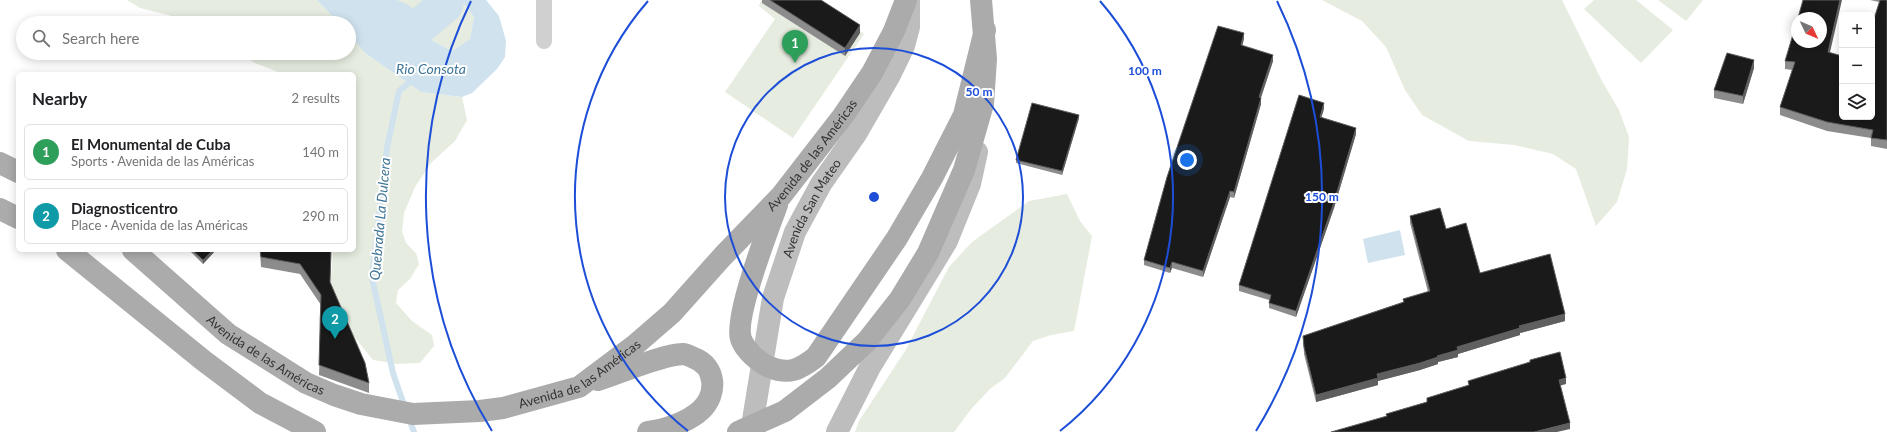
<!DOCTYPE html>
<html lang="en">
<head>
<meta charset="utf-8">
<style>
	body { margin:0; font-family:Lato,sans-serif; background:#f2f2f2; color:#202124 }
	.controls { position:absolute; right:12px; top:12px; display:grid; overflow:hidden; border-radius:6px; box-shadow:0 2px 10px #0003 }
	.controls button { width:36px; height:36px; display:grid; place-items:center; padding:0; border:0; border-bottom:1px solid #e0e0e0; background:#fff; color:#202124; font:20px sans-serif }
	.compass { position:absolute; left:1791px; top:12px; width:36px; height:36px; border-radius:50%; background:#fff; box-shadow:0 2px 10px #0003; rotate:134deg }
	.you { position:absolute; left:1187px; top:160px; width:14px; height:14px; margin:-10px; border:3px solid #fff; border-radius:50%; background:#1a73e8; box-shadow:0 0 0 6px #1a73e833 }
	.badge { display:grid; place-items:center; width:26px; height:26px; border-radius:50%; background:#d93025; color:#fff; font-size:13px; font-weight:700 }
	.pin { position:absolute; translate:-50% -33px; filter:drop-shadow(0 1px 2px #0008) }
	.pin::after { content:''; position:absolute; top:21px; width:14px; height:12px; background:inherit; clip-path:polygon(0 0,100% 0,50% 100%) }
	.list { margin:0; padding:0; list-style:none }
	h2 { display:flex; justify-content:space-between; align-items:center; height:52px; margin:0; padding:0 16px; font-size:17px }
	h2 small { font-size:13px; font-weight:400; color:#757577 }
	.list li { display:grid; grid-template-columns:26px 1fr auto; gap:12px; align-items:center; box-sizing:border-box; height:56px; margin:0 8px 8px; padding:0 8px; border:1px solid #e0e0e0; border-radius:6px }
	.list b { display:block; font-size:15px; white-space:nowrap }
	.list p { margin:0; font-size:13px; white-space:nowrap; color:#757577 }
	.list em { font-size:13px; font-style:normal; color:#757577 }
	.icon { flex:none; width:22px; height:22px; fill:none; stroke:currentColor; stroke-width:2; stroke-linecap:round; stroke-linejoin:round }
	.map { position:relative; flex:none; width:1887px; height:432px; overflow:hidden }
	.search { position:absolute; background:#fff; box-shadow:0 2px 10px #0003; left:16px; top:16px; width:340px; height:44px; display:flex; align-items:center; gap:10px; box-sizing:border-box; padding:0 14px; border-radius:22px; color:#757577; font-size:15px }
	.panel { position:absolute; background:#fff; box-shadow:0 2px 10px #0003; left:16px; top:72px; width:340px; height:180px; border-radius:6px }
	.map>svg:first-child { display:block }
</style>
</head>
<body>
<div class="map">
<svg width="1887" height="432" viewBox="0 0 1887 432">
	<rect width="100%" height="100%" fill="#fff"/>
	<!-- green -->
	<path fill="#e6ecdf" d="M 127,0 L 317,0 L 339,23 L 189,23 L 180,18 L 140,8 Z
		M 370,0 L 461,0 L 474,17 L 470,39 L 452,51 L 414,31 Z
		M 761,0 L 813,0 L 864,34 L 793,138 L 725,92 L 775,19 L 759,6 Z
		M 1322,0 L 1562,0 L 1602,81 L 1619,110 L 1629,137 L 1627,169 L 1617,202 L 1596,226 L 1576,169 L 1553,154 L 1514,145 L 1469,141 L 1422,115 L 1405,90 L 1386,47 L 1362,21 Z
		M 1594,0 L 1636,0 L 1673,30 L 1641,63 L 1584,9 Z
		M 1658,0 L 1703,0 L 1686,21 Z
		M 349,34 L 365,53 L 421,92 L 462,97 L 467,120 L 455,141 L 431,163 L 415,187 L 404,213 L 402,231 L 406,243 L 416,253 L 419,264 L 410,279 L 398,290 L 396,303 L 412,321 L 432,335 L 434,346 L 420,363 L 397,364 L 373,360 L 344,324 L 330,293 L 333,250 L 354,250 L 354,74 L 283,74 L 255,63 L 239,53 L 349,53 Z
		M 1067,194 L 1080,221 L 1092,236 L 1074,331 L 1051,335 L 1033,341 L 1005,378 L 991,388 L 972,408 L 954,432 L 855,432 L 859,421 L 905,351 L 949,267 L 972,242 L 1029,201 Z"/>
	<!-- water -->
	<path fill="#cfe2ee" d="M 317,0 L 370,0 L 414,31 L 452,51 L 470,39 L 474,17 L 461,0 L 486,0 L 499,16 L 506,41 L 505,57 L 497,69 L 472,93 L 462,97 L 421,92 L 365,53 L 349,34 L 349,23 L 339,23 Z
		M 1400,230 L 1405,255 L 1368,263 L 1363,239 Z"/>
	<g fill="none" stroke-linecap="round" stroke-linejoin="round">
		<!-- stream -->
		<path stroke="#cfe2ee" stroke-width="6" d="M 405,408 L 393,373 L 372,278 L 387,148 L 399,91 L 409,83 L 409,76
			M 409,418 L 414,432"/>
		<!-- river -->
		<path stroke="#cfe2ee" stroke-width="36" d="M 349,0 L 398,20 L 414,31 L 445,5 L 446,0"/>
		<!-- minor -->
		<path stroke="#d0d0d0" stroke-width="16" d="M 544,41 L 544,0"/>
		<!-- secondary -->
		<g stroke="#bdbdbd" stroke-width="22">
			<path id="s1" d="M 751,432 L 773,298 L 795,232 L 821,184 L 856,134 L 890,75 L 904,46 L 909,27 L 909,0"/>
			<path d="M 837,432 L 870,367 L 947,241 L 970,184 L 977,152"/>
		</g>
		<!-- primary -->
		<g stroke="#ababab" stroke-width="22">
			<path d="M 0,163 L 18,172"/>
			<path d="M 777,205 C 768,229 734,318 741,339 C 745,350 758,362 769,367 C 789,375 799,370 816,357 L 897,238 L 932,178 L 964,115 L 985,30"/>
			<path d="M 0,209 L 18,218"/>
			<path d="M 67,250 L 204,361 L 260,403 L 315,432"/>
			<path id="s2" d="M 133,250 L 228,334 L 306,383 L 334,395 L 361,404 L 413,414 L 480,411 L 503,408 L 579,387 L 635,345 L 672,313 L 723,256 L 781,196 L 843,116 L 872,73 L 894,31 L 906,0"/>
			<path d="M 598,380 C 621,373 660,355 683,354 C 686,354 690,356 694,358 C 716,366 718,394 701,410 C 688,422 665,430 648,432"/>
			<path d="M 738,432 L 785,411 L 828,378 L 867,341 L 900,299 L 928,253 L 964,170 L 983,104 L 986,59 L 981,0"/>
		</g>
	</g>
	<!-- wall -->
	<path fill="#8c8c8c" d="M 762,0 L 821,0 L 860,33 L 845,56 L 762,3 Z
		M 1870,0 L 1887,0 L 1887,149 L 1871,146 L 1871,138 L 1827,131 L 1780,115 L 1780,107 L 1792,70 L 1785,69 L 1785,61 L 1829,53 L 1872,117 L 1879,2 Z
		M 1244,39 L 1242,45 L 1273,61 L 1261,98 L 1261,104 L 1234,198 L 1230,197 L 1203,277 L 1172,268 L 1170,273 L 1144,265 L 1144,260 Z
		M 1754,68 L 1743,104 L 1714,98 L 1714,90 Z
		M 1324,109 L 1321,117 L 1356,134 L 1334,208 L 1296,317 L 1269,308 L 1269,300 L 1239,291 L 1239,285 Z
		M 1079,118 L 1062,175 L 1016,163 L 1016,160 Z
		M 1410,216 L 1446,229 L 1480,273 L 1565,321 L 1520,333 L 1520,335 L 1458,354 L 1458,357 L 1438,362 L 1438,364 L 1420,370 L 1378,381 L 1378,385 L 1316,402 L 1304,354 L 1303,336 L 1403,302 L 1403,299 L 1428,292 L 1410,223 Z
		M 189,250 L 216,250 L 203,264 Z
		M 260,250 L 331,250 L 330,283 L 369,383 L 369,393 L 319,375 L 321,305 L 300,274 L 261,267 Z"/>
	<!-- shaded-wall -->
	<path fill="#5f5f5f" d="M 1840,0 L 1842,0 L 1828,61 L 1828,52 Z
		M 860,25 L 860,33 L 845,56 L 845,48 Z
		M 1244,33 L 1244,39 L 1241,51 L 1241,45 Z
		M 1273,55 L 1273,61 L 1259,103 L 1259,97 Z
		M 1754,60 L 1754,68 L 1743,104 L 1743,96 Z
		M 1261,98 L 1261,104 L 1234,198 L 1234,192 Z
		M 1324,103 L 1324,109 L 1320,122 L 1320,117 Z
		M 1079,115 L 1079,118 L 1062,175 L 1062,171 Z
		M 1356,128 L 1356,134 L 1334,208 L 1296,317 L 1296,311 Z
		M 1230,191 L 1230,197 L 1203,277 L 1203,271 Z
		M 213,250 L 216,250 L 203,264 L 203,260 Z
		M 1172,262 L 1172,268 L 1170,273 L 1170,268 Z
		M 1565,314 L 1565,321 L 1520,333 L 1520,335 L 1458,354 L 1458,357 L 1438,362 L 1438,364 L 1420,370 L 1378,381 L 1378,385 L 1316,402 L 1316,395 L 1377,374 L 1437,356 L 1457,347 L 1519,326 Z
		M 1566,378 L 1566,384 L 1559,386 L 1559,380 Z
		M 1570,423 L 1570,429 L 1557,432 L 1534,432 Z"/>
	<!-- building -->
	<path fill="#1a1a1a" stroke="#5f5f5f" d="M 770,0 L 821,0 L 860,25 L 845,48 Z
		M 1803,0 L 1840,0 L 1828,52 L 1842,56 L 1842,117 L 1872,117 L 1872,25 L 1880,0 L 1887,0 L 1887,140 L 1871,138 L 1873,130 L 1827,122 L 1780,107 L 1795,62 L 1785,61 L 1797,21 L 1797,42 L 1821,42 L 1821,18 L 1798,18 Z
		M 1218,26 L 1244,33 L 1241,45 L 1273,55 L 1259,97 L 1261,98 L 1234,192 L 1230,191 L 1203,271 L 1172,262 L 1170,268 L 1144,260 L 1167,177 Z
		M 1727,53 L 1754,60 L 1743,96 L 1714,90 Z
		M 1299,95 L 1324,103 L 1320,117 L 1356,128 L 1334,202 L 1296,311 L 1269,303 L 1271,295 L 1239,285 Z
		M 1032,103 L 1079,115 L 1062,171 L 1016,160 Z
		M 1440,208 L 1446,229 L 1466,223 L 1480,273 L 1550,254 L 1565,314 L 1519,326 L 1520,328 L 1457,347 L 1458,350 L 1437,356 L 1438,357 L 1420,363 L 1377,374 L 1378,378 L 1316,395 L 1304,347 L 1303,336 L 1404,302 L 1403,299 L 1430,291 L 1410,216 Z
		M 192,250 L 213,250 L 203,260 Z
		M 260,250 L 331,250 L 330,282 L 365,363 L 369,383 L 319,365 L 321,295 L 300,264 L 261,257 Z
		M 1560,352 L 1566,378 L 1559,380 L 1570,423 L 1534,432 L 1331,432 L 1387,416 L 1386,414 L 1427,402 L 1427,398 L 1469,385 L 1468,381 L 1530,362 L 1530,360 Z"/>
	<!-- distance rings -->
	<g fill="none" stroke="#1d4ed8" stroke-width="2">
		<circle cx="874" cy="197" r="149"/>
		<path d="M688 431A299 299 0 0 1 648 1M1100 1A299 299 0 0 1 1060 431"/>
		<path d="M492 431A448 448 0 0 1 471 1M1277 1A448 448 0 0 1 1256 431"/>
	</g>
	<g text-anchor="middle" stroke-width="4" stroke-linejoin="round" paint-order="stroke">
		<!-- street labels -->
		<g font-size="13" fill="#333" stroke="#fff">
			<text dy="5" stroke="none"><textPath href="#s2" startOffset="830">Avenida de las Américas</textPath></text>
			<text dy="5" stroke="none"><textPath href="#s1" startOffset="234">Avenida San Mateo</textPath></text>
			<text dy="5" stroke="none"><textPath href="#s2" startOffset="170">Avenida de las Américas</textPath></text>
			<text dy="5" stroke="none"><textPath href="#s2" startOffset="506">Avenida de las Américas</textPath></text>
		</g>
		<!-- water labels -->
		<g font-size="14" font-style="italic" fill="#3f7597" stroke="#fff">
			<text x="431" y="74">Rio Consota</text>
			<text transform="translate(380 219) rotate(-85)" y="5">Quebrada La Dulcera</text>
		</g>
	</g>
	<circle cx="874" cy="197" r="6" fill="#1d4ed8" stroke="#fff" stroke-width="2"/>
	<g font-size="12" text-anchor="middle" font-weight="bold" fill="#1d4ed8" stroke="#fff" stroke-width="4" stroke-linejoin="round" paint-order="stroke">
		<text x="1145" y="75">100 m</text>
		<text x="979" y="96">50 m</text>
		<text x="1322" y="201">150 m</text>
	</g>
</svg>
<div class="controls">
<button>+</button>
<button>−</button>
<button><svg class="icon" aria-label="layers" viewBox="0 0 24 24"><path d="M12 4l9 5-9 5-9-5zM3 14l9 5 9-5"/></svg></button>
</div>
<svg class="compass" viewBox="-18 -18 36 36"><path d="M0-13l5 13h-10z" fill="#e53935"/><path d="M0 13l5-13h-10z" fill="#757577"/></svg>
<div class="you"></div>
<div class="pin badge" style="left:795px;top:63px;background:#2e9e5b">1</div>
<div class="pin badge" style="left:335px;top:339px;background:#0f9aa8">2</div>
<div class="search"><svg class="icon" aria-label="search" viewBox="0 0 24 24"><circle cx="10" cy="10" r="6"/><path d="M15 15l6 6"/></svg>Search here</div>
<section class="panel">
<h2>Nearby<small>2 results</small></h2>
<ul class="list">
<li><span class="badge" style="background:#2e9e5b">1</span><div><b>El Monumental de Cuba</b><p>Sports · Avenida de las Américas</p></div><em>140 m</em></li>
<li><span class="badge" style="background:#0f9aa8">2</span><div><b>Diagnosticentro</b><p>Place · Avenida de las Américas</p></div><em>290 m</em></li>
</ul>
</section>
</div>
</body>
</html>
